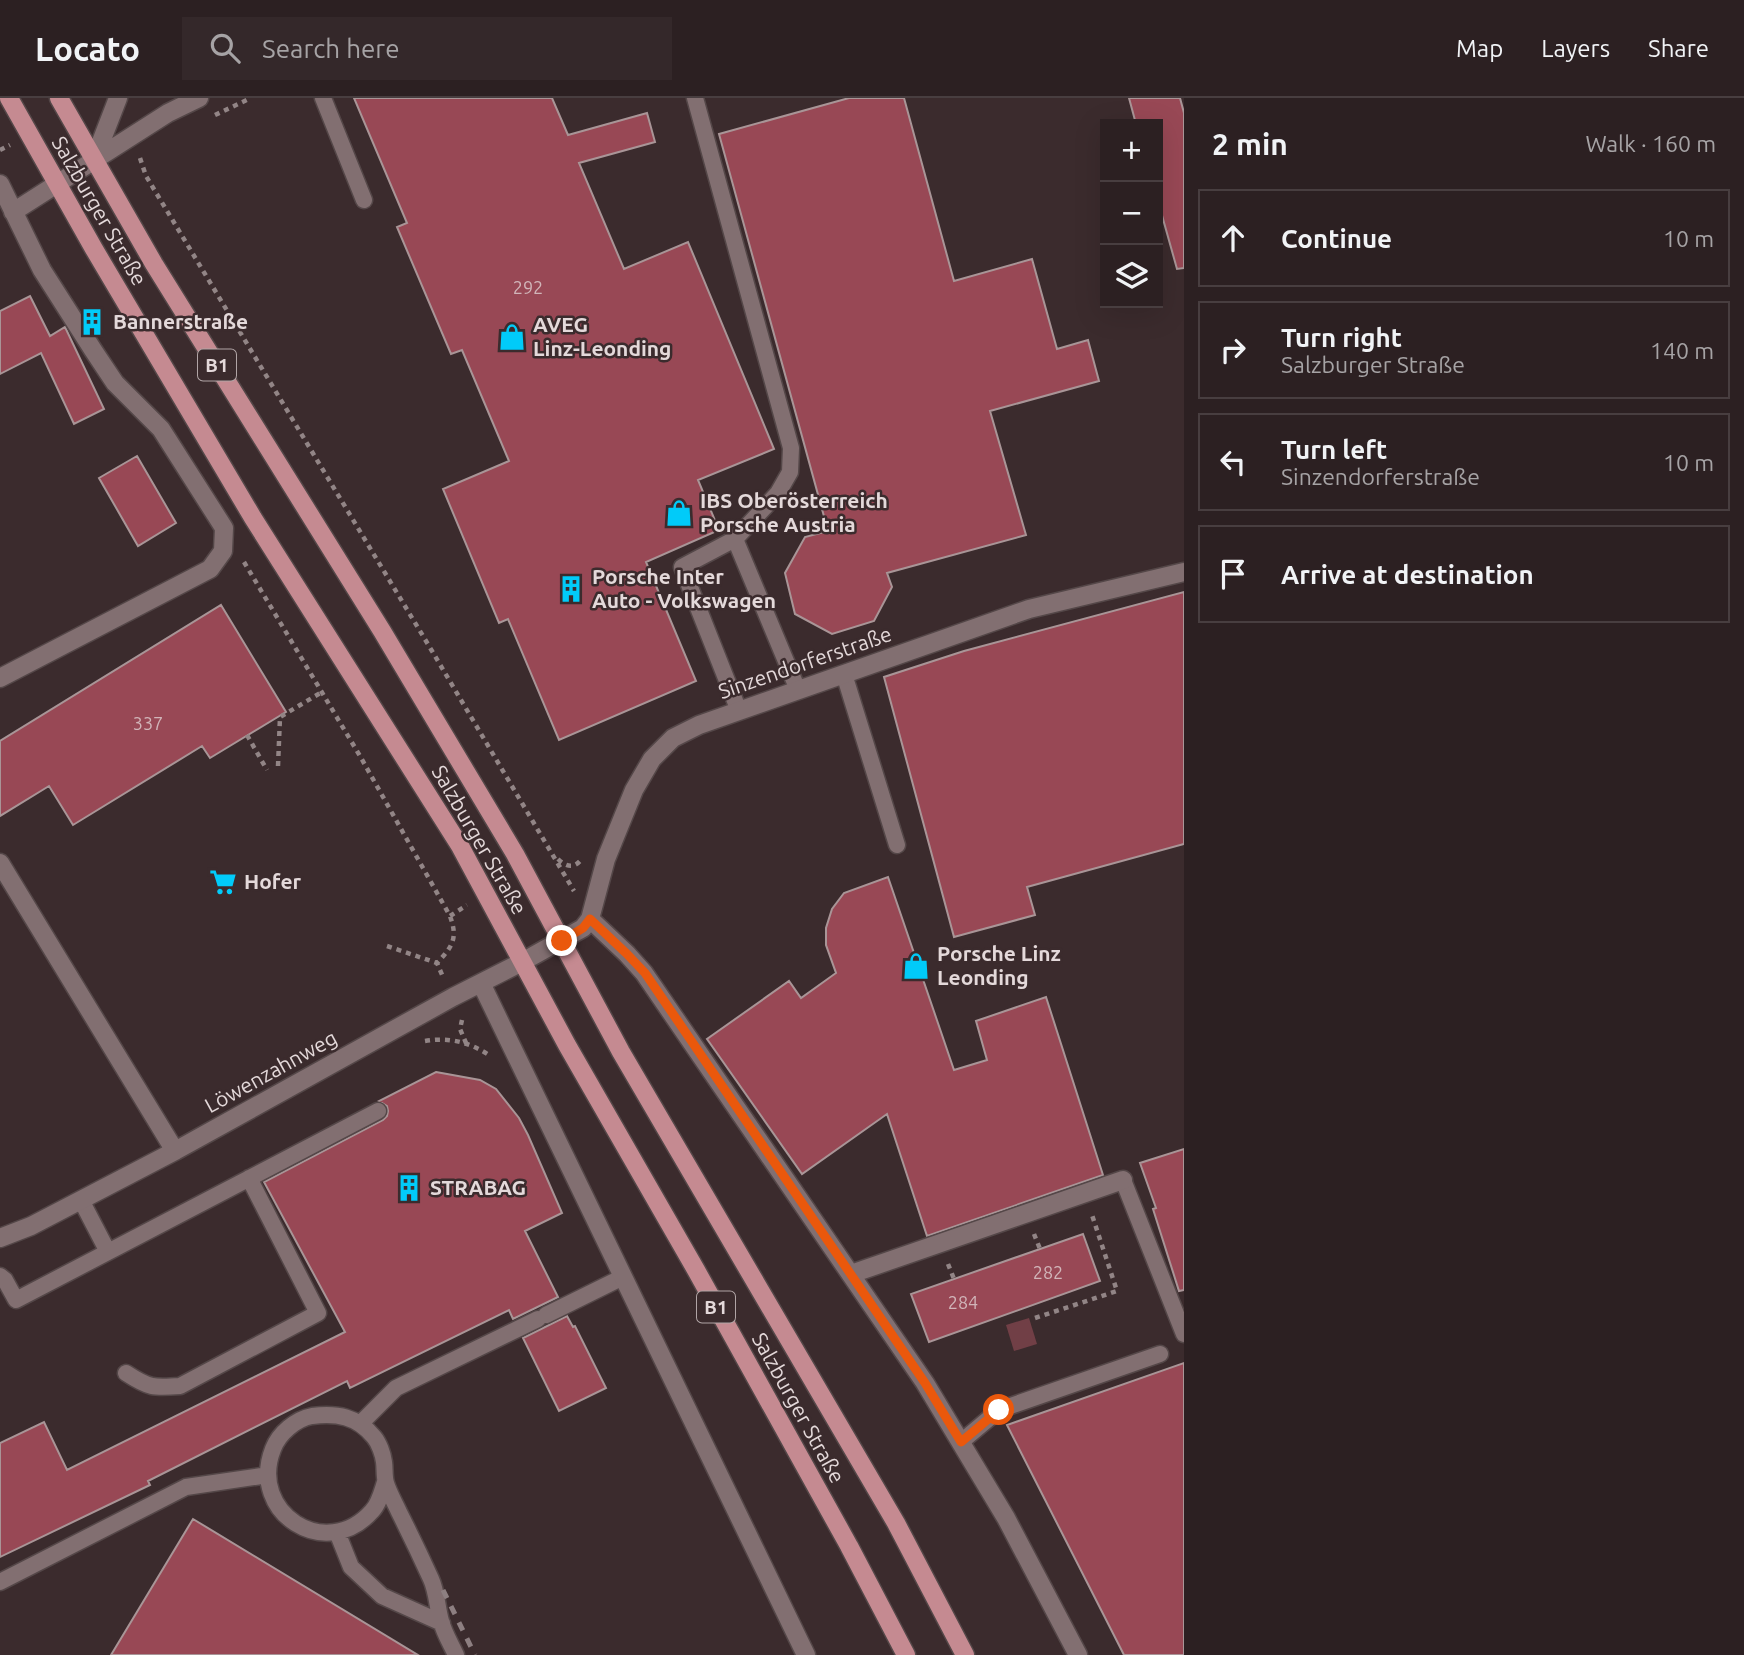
<!DOCTYPE html>
<html lang="en">
<head>
<meta charset="utf-8">
<style>
	body { margin:0; font-family:Ubuntu,sans-serif; background:#34282a; color:#f1f3f6 }
	.controls { position:absolute; right:21px; top:21px; display:grid; overflow:hidden; border-radius:0px; box-shadow:0 7px 28px #0002 }
	.controls button { width:63px; height:63px; display:grid; place-items:center; padding:0; border:0; border-bottom:2px solid #483e40; background:#2c2022; color:#f1f3f6; font:35px sans-serif }
	.stop { position:absolute; width:21px; height:21px; margin:-16px; border:5px solid #ea580c; border-radius:50%; background:#fff }
	.stop.end { background:#ea580c; border-color:#fff; box-shadow:0 2px 7px #0008 }
	.list { margin:0; padding:0; list-style:none }
	h2 { display:flex; justify-content:space-between; align-items:center; height:91px; margin:0; padding:0 28px; font-size:30px }
	h2 small { font-size:23px; font-weight:400; color:#a6a3a5 }
	.list li { display:grid; grid-template-columns:46px 1fr auto; gap:21px; align-items:center; box-sizing:border-box; height:98px; margin:0 14px 14px; padding:0 14px; border:2px solid #483e40; border-radius:0px }
	.list b { display:block; font-size:26px; white-space:nowrap }
	.list p { margin:0; font-size:23px; white-space:nowrap; color:#a6a3a5 }
	.list em { font-size:23px; font-style:normal; color:#a6a3a5 }
	.icon { flex:none; width:38px; height:38px; fill:none; stroke:currentColor; stroke-width:2; stroke-linecap:round; stroke-linejoin:round }
	.map { position:relative; flex:none; width:1184px; height:1557px; overflow:hidden }
	header { display:flex; align-items:center; gap:42px; box-sizing:border-box; height:98px; padding:0 35px; background:#2c2022; border-bottom:2px solid #483e40 }
	header strong { font-size:33px }
	nav { display:flex; gap:38px; margin-inline-start:auto; font-size:24px }
	.search { width:490px; height:63px; background:#34282a; display:flex; align-items:center; gap:18px; box-sizing:border-box; padding:0 24px; border-radius:0px; color:#a6a3a5; font-size:26px }
	main { display:flex }
	aside { flex:1; background:#2c2022 }
	.map>svg:first-child { display:block }
</style>
</head>
<body>
<header>
<strong>Locato</strong>
<div class="search"><svg class="icon" aria-label="search" viewBox="0 0 24 24"><circle cx="10" cy="10" r="6"/><path d="M15 15l6 6"/></svg>Search here</div>
<nav><a>Map</a><a>Layers</a><a>Share</a></nav>
</header>
<main>
<div class="map">
<svg width="1184" height="1557" viewBox="0 0 1184 1557">
	<rect width="100%" height="100%" fill="#3b2b2d"/>
	<!-- green -->
	<path fill="#713f46" d="M 1029,1220 L 1037,1246 L 1014,1253 L 1006,1227 Z"/>
	<!-- building -->
	<path fill="#984855" stroke="#a99597" stroke-width="2" d="M 354,0 L 552,0 L 568,37 L 647,15 L 655,44 L 579,65 L 624,171 L 688,144 L 774,351 L 698,382 L 719,432 L 646,464 L 696,583 L 559,642 L 508,521 L 499,525 L 443,391 L 509,363 L 462,252 L 451,256 L 397,129 L 407,125 Z
		M 849,0 L 904,0 L 954,183 L 1032,161 L 1057,251 L 1088,242 L 1099,283 L 990,313 L 1026,437 L 887,475 L 892,489 L 874,523 L 832,536 L 795,516 L 785,475 L 805,439 L 828,433 L 719,36 Z
		M 1129,0 L 1180,0 L 1184,15 L 1184,170 L 1177,171 L 1158,103 L 1158,26 L 1136,26 Z
		M 30,198 L 50,238 L 65,229 L 104,311 L 74,326 L 41,255 L 0,276 L 0,213 Z
		M 137,358 L 176,425 L 138,448 L 99,380 Z
		M 1184,494 L 1184,746 L 1027,789 L 1035,817 L 954,839 L 884,579 L 964,553 Z
		M 221,507 L 286,614 L 210,660 L 202,648 L 73,727 L 49,688 L 0,718 L 0,643 Z
		M 888,779 L 954,972 L 987,962 L 976,923 L 1046,899 L 1103,1077 L 927,1138 L 887,1016 L 802,1076 L 707,941 L 789,883 L 801,900 L 836,875 L 826,847 L 826,830 L 832,811 L 844,795 Z
		M 436,974 L 480,982 L 496,991 L 519,1020 L 528,1037 L 562,1115 L 525,1133 L 558,1199 L 513,1221 L 509,1212 L 350,1290 L 347,1283 L 148,1383 L 150,1387 L 0,1459 L 0,1345 L 44,1324 L 67,1372 L 345,1234 L 264,1084 L 383,1022 L 387,1018 L 388,1013 L 387,1008 L 379,1003 Z
		M 1184,1051 L 1184,1192 L 1179,1193 L 1153,1111 L 1156,1110 L 1140,1065 Z
		M 1083,1136 L 1100,1183 L 929,1244 L 911,1196 Z
		M 567,1218 L 573,1229 L 575,1228 L 606,1290 L 559,1313 L 523,1240 Z
		M 1184,1265 L 1184,1557 L 1124,1557 L 1007,1327 Z
		M 193,1421 L 418,1557 L 111,1557 Z"/>
	<g fill="none" stroke-linecap="round" stroke-linejoin="round">
		<defs>
			<path id="lane" d="M 323,0 L 364,102
				M 695,0 L 791,350 L 790,374 L 778,395 L 735,441 L 682,469 L 739,613
				M 735,441 L 798,592
				M 844,576 L 897,747
				M 1123,1082 L 1184,1236
				M 81,1102 L 108,1154
				M 0,1178 L 5,1182 L 16,1202 L 378,1013
				M 546,1217 L 623,1179
				M 126,1275 C 149,1290 153,1290 180,1288 L 318,1215 L 249,1080
				M 360,1326 L 396,1290 L 538,1221
				M 961,1344 L 999,1312 L 1160,1256
				M 385,1384 C 382,1393 379,1406 372,1413 C 326,1465 248,1415 273,1351 C 279,1335 296,1321 312,1318 C 337,1315 357,1318 374,1339 C 379,1345 383,1356 384,1364 C 385,1371 384,1378 386,1385 C 389,1395 395,1405 399,1414 C 410,1436 421,1459 431,1481 C 437,1494 437,1509 441,1523 C 444,1535 451,1546 456,1557
				M 337,1434 L 351,1469 L 382,1498 L 442,1525
				M 0,1484 L 186,1389 L 268,1377"/>
			<path id="street" d="M 94,62 L 118,0
				M 0,86 L 42,172 L 93,252 L 115,285 L 161,331 L 224,430 L 223,453 L 210,471 L 0,580
				M 13,114 L 168,15 L 199,0
				M 0,765 L 175,1053
				M 590,821 L 627,856 L 644,875 L 925,1285 L 1006,1420 L 1078,1557
				M 481,885 L 806,1557
				M 0,1140 L 31,1128 L 175,1053 L 453,899 L 522,864 L 583,830 L 590,821 L 606,761 L 634,692 L 652,661 L 673,640 L 699,627 L 1029,511 L 1184,474
				M 851,1176 L 1123,1082"/>
			<path id="primary" d="M 9,0 L 94,151 L 253,420 L 460,748 L 567,947 L 696,1172 L 849,1448 L 906,1557
				M 59,0 L 154,166 L 382,533 L 515,756 L 621,954 L 896,1425 L 965,1557"/>
		</defs>
		<!-- lane casing -->
		<use href="#lane" stroke="#544748" stroke-width="19"/>
		<!-- street casing -->
		<use href="#street" stroke="#544748" stroke-width="21"/>
		<!-- primary casing -->
		<use href="#primary" stroke="#544748" stroke-width="21"/>
		<!-- path -->
		<path stroke="#928586" stroke-width="4.5" stroke-dasharray="5 5" stroke-linecap="butt" d="M 215,17 L 251,0
			M 0,52 L 10,47
			M 140,60 L 146,78 L 432,553 L 574,793
			M 244,464 L 360,658 L 450,818 C 458,840 453,848 437,865 L 443,879
			M 247,637 L 267,672
			M 278,668 L 280,619 L 322,594
			M 558,761 C 565,768 573,771 580,763
			M 450,818 L 467,807
			M 387,848 L 437,865
			M 462,922 L 460,931 L 466,945
			M 425,943 C 449,939 469,944 489,957
			M 1034,1136 L 1040,1151
			M 948,1166 L 954,1181
			M 1035,1220 L 1117,1193 L 1092,1117"/>
		<!-- lane -->
		<use href="#lane" stroke="#826f71" stroke-width="16"/>
		<!-- street -->
		<use href="#street" stroke="#826f71" stroke-width="18"/>
		<!-- primary -->
		<use href="#primary" stroke="#c58a91" stroke-width="18"/>
		<!-- rail -->
		<path stroke="#8d7f81" stroke-width="5" stroke-dasharray="9 9" stroke-linecap="butt" d="M 443,1492 L 475,1557"/>
	</g>
	<g fill="none" stroke-linecap="round" stroke-linejoin="round">
		<!-- route -->
		<path stroke="#ea580c" stroke-width="9" d="M 562,843 L 583,830 L 590,821 L 627,856 L 645,875 L 925,1285 L 961,1344 L 999,1312"/>
	</g>
	<!-- icons -->
	<defs>
		<symbol id="building-bare" viewBox="-9 -9 18 18"><path d="M-4-6H4V6H1V3H-1V6H-4ZM-2.5-4.3h1.7v1.8h-1.7ZM.8-4.3h1.7v1.8H.8ZM-2.5-1h1.7V.8h-1.7ZM.8-1h1.7V.8H.8Z" fill="#01cbf9" stroke="#3b2b2d" stroke-width="2.5" paint-order="stroke"/></symbol>
		<symbol id="shop-bare" viewBox="-9 -9 18 18"><path d="M-5-2.5h2.3a2.7 3.5 0 0 1 5.4 0H5L5.5 6h-11ZM-1.5-2.5h3a1.5 2.3 0 0 0-3 0Z" fill="#01cbf9" stroke="#3b2b2d" stroke-width="2.5" paint-order="stroke"/></symbol>
		<symbol id="supermarket-bare" viewBox="-9 -9 18 18"><path d="M-6-5.5h2.5l.6 2H6L4.5 2H-2.5L-4.4-4H-6ZM-1.5 3.2a1.3 1.3 0 1 0 .1 0ZM3 3.2a1.3 1.3 0 1 0 .1 0Z" fill="#01cbf9" stroke="#3b2b2d" stroke-width="2.5" paint-order="stroke"/></symbol>
	</defs>
	<g fill-rule="evenodd">
		<use href="#building-bare" x="73" y="205" width="38" height="38"/>
		<use href="#shop-bare" x="493" y="220" width="38" height="38"/>
		<use href="#shop-bare" x="660" y="396" width="38" height="38"/>
		<use href="#building-bare" x="552" y="472" width="38" height="38"/>
		<use href="#supermarket-bare" x="204" y="765" width="38" height="38"/>
		<use href="#shop-bare" x="897" y="849" width="38" height="38"/>
		<use href="#building-bare" x="390" y="1071" width="38" height="38"/>
	</g>
	<g text-anchor="middle" stroke-width="5" stroke-linejoin="round" paint-order="stroke">
		<!-- number labels -->
		<g font-size="18" fill="#d1b5b9">
			<text x="528" y="196">292</text>
			<text x="148" y="632">337</text>
			<text x="1048" y="1181">282</text>
			<text x="963" y="1211">284</text>
		</g>
		<!-- shield labels -->
		<g fill="#3b2b2d" stroke="#b1a5a6" stroke-width="2">
			<rect x="198" y="251.5" width="38" height="31" rx="5"/>
			<rect x="697" y="1193.5" width="38" height="31" rx="5"/>
		</g>
		<g font-size="19" font-weight="bold" fill="#e4d9da">
			<text x="217" y="274">B1</text>
			<text x="716" y="1216">B1</text>
		</g>
		<!-- street labels -->
		<g font-size="21" fill="#e4d9da" stroke="#3b2b2d">
			<text transform="translate(99 113) rotate(60)" y="7">Salzburger Straße</text>
			<text transform="translate(805 565) rotate(-19)" y="7">Sinzendorferstraße</text>
			<text transform="translate(479 742) rotate(60)" y="7">Salzburger Straße</text>
			<text transform="translate(271 974) rotate(-29)" y="7">Löwenzahnweg</text>
			<text transform="translate(798 1310) rotate(61)" y="7">Salzburger Straße</text>
		</g>
		<!-- poi labels -->
		<g font-size="21" font-weight="bold" fill="#e4d9da" stroke="#3b2b2d" text-anchor="start">
			<text x="113" y="231">Bannerstraße</text>
			<text x="533" y="234">AVEG<tspan x="533" dy="24">Linz-Leonding</tspan></text>
			<text x="700" y="410">IBS Oberösterreich<tspan x="700" dy="24">Porsche Austria</tspan></text>
			<text x="592" y="486">Porsche Inter<tspan x="592" dy="24">Auto - Volkswagen</tspan></text>
			<text x="244" y="791">Hofer</text>
			<text x="937" y="863">Porsche Linz<tspan x="937" dy="24">Leonding</tspan></text>
			<text x="430" y="1097">STRABAG</text>
		</g>
	</g>
</svg>
<div class="controls">
<button>+</button>
<button>−</button>
<button><svg class="icon" aria-label="layers" viewBox="0 0 24 24"><path d="M12 4l9 5-9 5-9-5zM3 14l9 5 9-5"/></svg></button>
</div>
<div class="stop" style="left:999px;top:1312px"></div>
<div class="stop end" style="left:562px;top:843px"></div>
</div>
<aside>
<h2>2 min<small>Walk · 160 m</small></h2>
<ul class="list">
<li><svg class="icon" aria-label="ahead" viewBox="0 0 24 24"><path d="M12 20V5M6 11l6-6 6 6"/></svg><div><b>Continue</b></div><em>10 m</em></li>
<li><svg class="icon" aria-label="right" viewBox="0 0 24 24"><path d="M7 20v-9h11M14 6l5 5-5 5"/></svg><div><b>Turn right</b><p>Salzburger Straße</p></div><em>140 m</em></li>
<li><svg class="icon" aria-label="left" viewBox="0 0 24 24"><path d="M17 20v-9H6M10 6l-5 5 5 5"/></svg><div><b>Turn left</b><p>Sinzendorferstraße</p></div><em>10 m</em></li>
<li><svg class="icon" aria-label="arrive" viewBox="0 0 24 24"><path d="M6 21V4h12l-3 4 3 4H6"/></svg><div><b>Arrive at destination</b></div></li>
</ul>
</aside>
</main>
</body>
</html>
